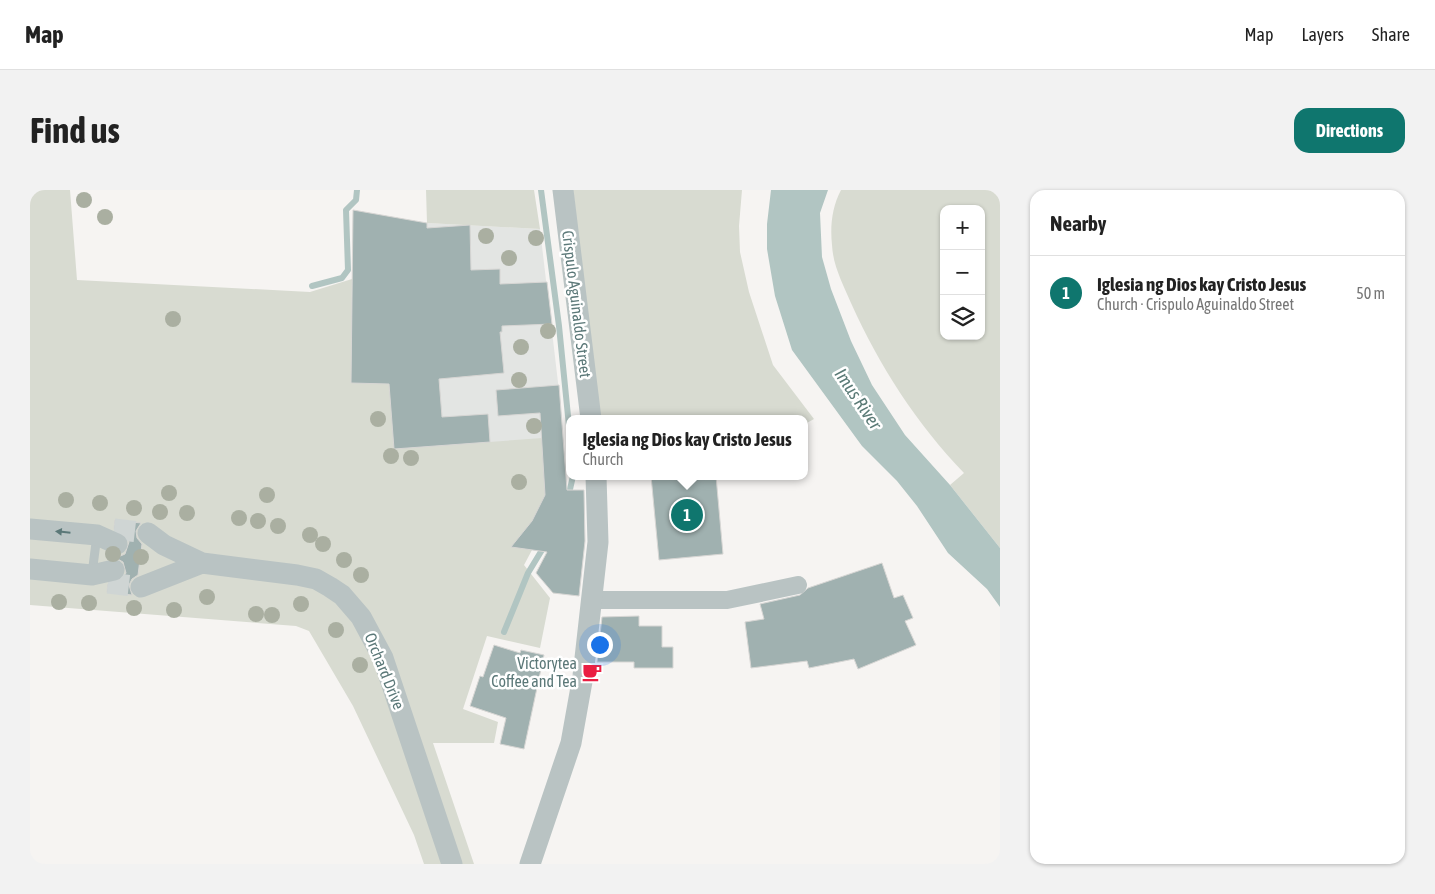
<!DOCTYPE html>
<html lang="en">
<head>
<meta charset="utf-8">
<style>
	body { margin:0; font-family:"Asap Condensed",sans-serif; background:#f2f2f2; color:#222 }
	.controls { position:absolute; right:15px; top:15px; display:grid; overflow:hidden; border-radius:10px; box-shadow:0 1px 4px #0004 }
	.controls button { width:45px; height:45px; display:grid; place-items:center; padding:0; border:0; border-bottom:1px solid #e0e0e0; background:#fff; color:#222; font:25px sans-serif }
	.you { position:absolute; left:569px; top:454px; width:18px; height:18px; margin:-12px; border:4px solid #fff; border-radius:50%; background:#1a73e8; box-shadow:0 0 0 8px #1a73e833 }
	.badge { display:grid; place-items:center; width:32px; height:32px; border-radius:50%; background:#0f766e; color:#fff; font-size:16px; font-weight:700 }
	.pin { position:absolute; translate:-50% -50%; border:2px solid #fff; box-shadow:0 1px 5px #0006 }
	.popup { position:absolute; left:536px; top:225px; width:242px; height:65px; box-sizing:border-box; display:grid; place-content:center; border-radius:10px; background:#fff; filter:drop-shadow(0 1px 4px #0005); font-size:16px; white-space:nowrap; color:#767676 }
	.popup b { font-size:19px; color:#222 }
	.popup::after { content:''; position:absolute; left:50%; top:100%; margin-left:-10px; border:10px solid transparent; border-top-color:#fff }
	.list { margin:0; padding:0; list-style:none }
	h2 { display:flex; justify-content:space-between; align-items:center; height:65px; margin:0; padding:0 20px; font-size:21px }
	h2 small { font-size:16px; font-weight:400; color:#767676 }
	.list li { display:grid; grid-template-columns:32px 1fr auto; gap:15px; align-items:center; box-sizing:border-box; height:75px; padding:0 20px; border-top:1px solid #e0e0e0 }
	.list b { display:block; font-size:19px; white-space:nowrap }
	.list p { margin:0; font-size:16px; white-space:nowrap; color:#767676 }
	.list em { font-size:16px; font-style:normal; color:#767676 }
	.icon { flex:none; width:28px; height:28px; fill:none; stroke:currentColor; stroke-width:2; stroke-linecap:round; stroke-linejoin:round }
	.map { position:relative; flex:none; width:970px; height:674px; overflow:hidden; border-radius:15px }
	header { display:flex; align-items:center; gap:30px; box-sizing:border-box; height:70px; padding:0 25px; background:#fff; border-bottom:1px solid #e0e0e0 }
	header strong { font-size:24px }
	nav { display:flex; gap:28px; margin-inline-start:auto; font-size:18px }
	.intro { display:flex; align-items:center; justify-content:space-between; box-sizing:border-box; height:120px; padding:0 30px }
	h1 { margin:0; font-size:35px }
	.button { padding:12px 22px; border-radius:15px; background:#0f766e; color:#fff; font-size:18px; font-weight:700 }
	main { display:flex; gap:30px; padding:0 30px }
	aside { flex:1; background:#fff; border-radius:15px; box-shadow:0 1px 4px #0004 }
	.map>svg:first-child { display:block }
</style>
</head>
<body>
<header>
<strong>Map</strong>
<nav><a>Map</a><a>Layers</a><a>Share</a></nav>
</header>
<div class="intro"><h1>Find us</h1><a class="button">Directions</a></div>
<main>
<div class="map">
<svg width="970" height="674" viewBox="0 0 970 674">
	<rect width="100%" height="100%" fill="#f6f4f2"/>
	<!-- built -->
	<path fill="#e3e5e3" d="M 323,20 L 397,33 L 510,39 L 531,218 L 537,304 L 320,334 Z"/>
	<!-- green -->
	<path fill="#d8dbd1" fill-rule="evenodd" d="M 0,0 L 40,0 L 47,90 L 280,102 L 322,89 L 321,193 L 359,194 L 364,259 L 512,248 L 515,305 L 502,360 L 494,375 L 520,408 L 510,458 L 457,446 L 433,519 L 468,532 L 464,553 L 403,553 L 444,674 L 394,674 L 384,645 L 323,516 L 279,441 L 266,436 L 0,415 Z
		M 396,0 L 504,0 L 510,39 L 397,33 Z
		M 543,0 L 712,0 L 709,36 L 710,62 L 719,102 L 743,175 L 784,229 L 775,234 L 774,229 L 569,229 Z
		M 811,0 L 970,0 L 970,358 L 920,295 L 934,283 C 886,233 850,177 821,113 C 813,94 803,76 802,55 C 800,36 802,17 811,0 ZM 914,19 L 951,19 L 951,146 L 914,146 Z"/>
	<!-- water -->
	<path fill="#b1c5c2" d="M 741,0 L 798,0 L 790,23 L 792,67 L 801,99 L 821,151 L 842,195 L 875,245 L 920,295 L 970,358 L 970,417 L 957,399 L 918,363 L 887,316 L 867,291 L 832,256 L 762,160 L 745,106 L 737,59 L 737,34 Z"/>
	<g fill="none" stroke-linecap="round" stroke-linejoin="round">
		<!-- stream -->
		<path stroke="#b1c5c2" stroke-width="6" d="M 511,0 L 529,136 L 540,246
			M 282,96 L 312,88 L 318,80 L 316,20 L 326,10 L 327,0
			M 538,308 L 543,286
			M 474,442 L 498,383 L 515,355"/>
	</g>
	<!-- building -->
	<path fill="#a0b1b0" stroke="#d7d6d4" d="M 323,20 L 397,33 L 397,38 L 440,35 L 441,80 L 470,79 L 470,94 L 517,92 L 522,134 L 472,136 L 472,142 L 470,142 L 474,183 L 409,189 L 412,227 L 458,224 L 460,252 L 364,259 L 359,194 L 321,193 Z
		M 529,195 L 537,300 L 554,300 L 555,351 L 549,406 L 523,403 L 506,383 L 517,362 L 481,357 L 502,331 L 515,305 L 510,223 L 468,226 L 466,200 Z
		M 621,286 L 686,286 L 693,364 L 629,370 Z
		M 85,330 L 111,333 L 106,341 L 107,348 L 112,354 L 108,385 L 102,389 L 99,395 L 102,405 L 77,402 L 78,394 L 92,389 L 96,383 L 93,372 L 86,368 L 95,364 L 99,352 L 97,346 L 84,339 Z
		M 852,373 L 864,408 L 873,405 L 883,428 L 875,431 L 886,455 L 828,479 L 824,469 L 779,478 L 777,471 L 721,478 L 715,432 L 734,429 L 730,414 L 770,405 L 778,398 Z
		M 609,426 L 609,436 L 632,436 L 632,457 L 643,457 L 643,478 L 604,478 L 604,472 L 567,472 L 572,427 Z
		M 464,455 L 490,463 L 491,460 L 514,465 L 494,559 L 470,554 L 476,528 L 440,516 L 450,486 L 453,487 Z"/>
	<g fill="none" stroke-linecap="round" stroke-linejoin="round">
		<!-- tertiary-tunnel -->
		<path stroke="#cfd5d4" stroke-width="21" stroke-dasharray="21 11" stroke-linecap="butt" d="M 84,339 L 118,343
			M 78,393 L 111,397"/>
		<!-- service -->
		<path stroke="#b9c3c3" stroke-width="9" d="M 62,384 L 67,345"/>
		<!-- minor -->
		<path stroke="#b9c3c3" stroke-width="18" d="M 563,410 L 697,410 L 768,395"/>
		<!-- tertiary -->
		<path stroke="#b9c3c3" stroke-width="21" d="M 533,0 L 561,229
			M 0,339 L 67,345 L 87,354
			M 118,343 L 134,355 L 172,373 L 267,385 L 286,389 L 300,397 L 312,405 L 331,427 L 353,468 L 422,674
			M 0,379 L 62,385 L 84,380
			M 111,397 L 172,373
			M 500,674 L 541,553 L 553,486 L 568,352 L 566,286"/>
	</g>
	<!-- trees -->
	<g fill="#aaafa1">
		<circle cx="54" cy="10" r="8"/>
		<circle cx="75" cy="27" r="8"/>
		<circle cx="456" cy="46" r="8"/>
		<circle cx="506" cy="48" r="8"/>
		<circle cx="479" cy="68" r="8"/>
		<circle cx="143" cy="129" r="8"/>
		<circle cx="518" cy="141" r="8"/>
		<circle cx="491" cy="157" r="8"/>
		<circle cx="489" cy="190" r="8"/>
		<circle cx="348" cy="229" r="8"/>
		<circle cx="504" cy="236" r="8"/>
		<circle cx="361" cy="266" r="8"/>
		<circle cx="381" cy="268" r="8"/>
		<circle cx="489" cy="292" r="8"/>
		<circle cx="139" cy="303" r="8"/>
		<circle cx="237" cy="305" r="8"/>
		<circle cx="36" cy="310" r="8"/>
		<circle cx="70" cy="313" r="8"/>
		<circle cx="104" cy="318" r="8"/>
		<circle cx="130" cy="322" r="8"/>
		<circle cx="157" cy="323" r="8"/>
		<circle cx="209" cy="328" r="8"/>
		<circle cx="228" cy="331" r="8"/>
		<circle cx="248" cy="336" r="8"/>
		<circle cx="280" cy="345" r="8"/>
		<circle cx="293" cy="354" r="8"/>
		<circle cx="83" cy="364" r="8"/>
		<circle cx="111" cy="367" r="8"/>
		<circle cx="314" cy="370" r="8"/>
		<circle cx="331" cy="385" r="8"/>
		<circle cx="177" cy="407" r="8"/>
		<circle cx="29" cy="412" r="8"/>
		<circle cx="59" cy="413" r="8"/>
		<circle cx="271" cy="414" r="8"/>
		<circle cx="104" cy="418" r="8"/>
		<circle cx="144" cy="420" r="8"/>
		<circle cx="226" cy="424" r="8"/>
		<circle cx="242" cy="425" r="8"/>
		<circle cx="306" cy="440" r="8"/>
		<circle cx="330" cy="475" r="8"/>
	</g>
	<!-- one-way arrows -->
	<defs><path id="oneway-solid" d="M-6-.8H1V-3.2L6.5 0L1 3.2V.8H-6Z" transform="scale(1.25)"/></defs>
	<use fill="#5b7878" href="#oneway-solid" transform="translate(33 342) rotate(-174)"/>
	<!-- icons -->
	<defs>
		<symbol id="cafe-bare" viewBox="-9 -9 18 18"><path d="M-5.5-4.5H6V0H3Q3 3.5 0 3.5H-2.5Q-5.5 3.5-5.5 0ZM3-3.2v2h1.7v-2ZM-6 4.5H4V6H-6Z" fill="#ea1e42" stroke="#fff" stroke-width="2.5" paint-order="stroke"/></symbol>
	</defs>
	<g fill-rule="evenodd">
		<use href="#cafe-bare" x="548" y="468" width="28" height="28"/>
	</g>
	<g text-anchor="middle" stroke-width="5" stroke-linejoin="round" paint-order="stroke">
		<!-- street labels -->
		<g font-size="16" fill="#5b7878" stroke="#fff">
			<text transform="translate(547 114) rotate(83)" y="6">Crispulo Aguinaldo Street</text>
			<text transform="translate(355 481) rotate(68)" y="6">Orchard Drive</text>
		</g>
		<!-- poi labels -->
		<g font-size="16" fill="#5b7878" stroke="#fff" text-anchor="end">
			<text x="547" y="479">Victorytea<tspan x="547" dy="18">Coffee and Tea</tspan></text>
		</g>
		<!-- water labels -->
		<g font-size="18" font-style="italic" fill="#5a7a76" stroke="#fff">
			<text transform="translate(828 209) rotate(56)" y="6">Imus River</text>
		</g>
	</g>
</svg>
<div class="controls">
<button>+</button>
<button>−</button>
<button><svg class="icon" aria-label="layers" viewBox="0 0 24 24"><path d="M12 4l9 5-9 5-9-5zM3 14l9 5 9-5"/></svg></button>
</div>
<div class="you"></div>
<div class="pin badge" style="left:657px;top:325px">1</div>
<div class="popup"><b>Iglesia ng Dios kay Cristo Jesus</b>Church</div>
</div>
<aside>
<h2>Nearby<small></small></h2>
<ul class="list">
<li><span class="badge">1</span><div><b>Iglesia ng Dios kay Cristo Jesus</b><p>Church · Crispulo Aguinaldo Street</p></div><em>50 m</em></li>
</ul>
</aside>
</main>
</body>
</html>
